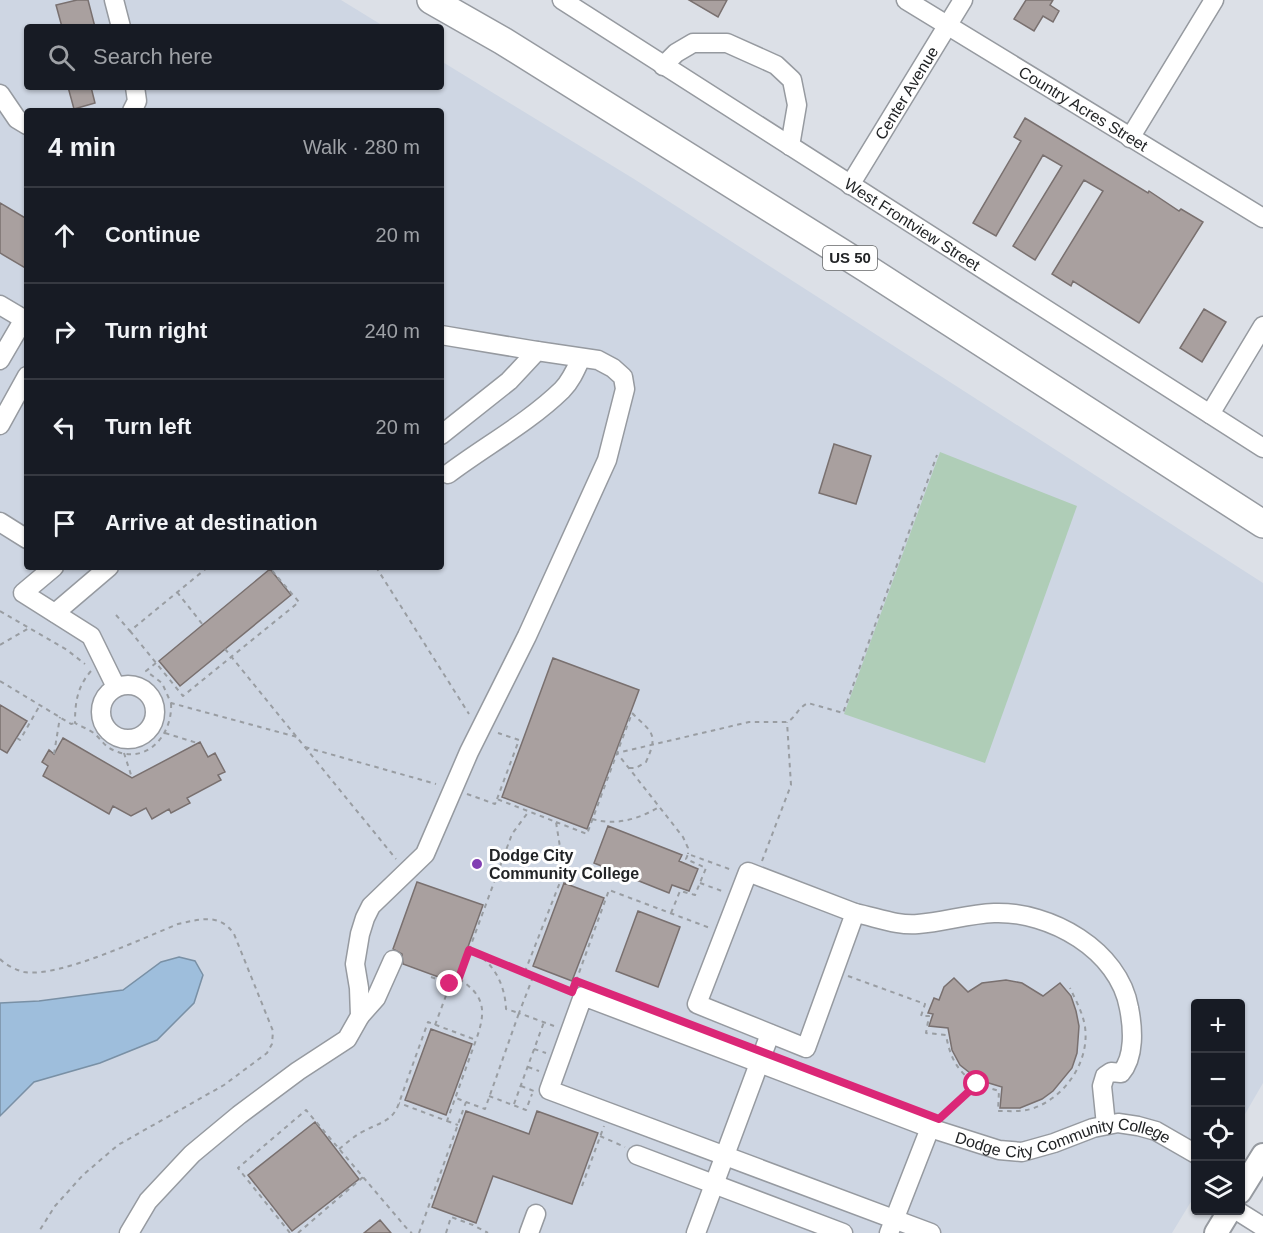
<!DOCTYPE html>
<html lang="en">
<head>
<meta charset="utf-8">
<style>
	body { margin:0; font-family:Helvetica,sans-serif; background:#242831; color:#f1f3f6 }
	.controls { position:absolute; right:18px; bottom:18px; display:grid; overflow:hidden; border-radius:6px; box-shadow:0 2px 4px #0004 }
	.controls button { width:54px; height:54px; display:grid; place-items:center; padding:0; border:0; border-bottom:2px solid #363941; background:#171b24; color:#f1f3f6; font:30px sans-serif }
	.stop { position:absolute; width:18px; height:18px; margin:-14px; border:4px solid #db2777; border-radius:50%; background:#fff }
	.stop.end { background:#db2777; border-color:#fff; box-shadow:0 2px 6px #0008 }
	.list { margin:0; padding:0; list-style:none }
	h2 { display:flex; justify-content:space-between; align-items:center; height:78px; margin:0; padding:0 24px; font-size:26px }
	h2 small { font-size:20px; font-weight:400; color:#9ea1a6 }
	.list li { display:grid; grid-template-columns:39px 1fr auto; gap:18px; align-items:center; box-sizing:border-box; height:96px; padding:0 24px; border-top:2px solid #363941 }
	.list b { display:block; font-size:22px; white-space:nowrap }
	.list em { font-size:20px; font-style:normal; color:#9ea1a6 }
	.icon { flex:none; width:33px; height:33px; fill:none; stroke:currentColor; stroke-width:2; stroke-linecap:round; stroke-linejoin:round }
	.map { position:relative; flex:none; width:1263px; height:1233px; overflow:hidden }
	.search { position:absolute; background:#171b24; box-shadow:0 2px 4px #0004; left:24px; top:24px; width:420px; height:66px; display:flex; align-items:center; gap:15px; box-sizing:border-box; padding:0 21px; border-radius:6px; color:#9ea1a6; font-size:22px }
	.panel { position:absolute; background:#171b24; box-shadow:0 2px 4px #0004; left:24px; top:108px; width:420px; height:462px; border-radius:6px }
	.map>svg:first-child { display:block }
</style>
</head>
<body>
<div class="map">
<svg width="1263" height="1233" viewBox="0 0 1263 1233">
	<rect width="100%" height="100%" fill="#dce0e7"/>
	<!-- built -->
	<path fill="#ced6e3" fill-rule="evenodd" d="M 0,0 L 341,0 L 385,27 L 27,27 L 27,87 L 441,87 L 441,61 L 634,179 L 1263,583 L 1263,1083 L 1241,1121 L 1240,1004 L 1196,1004 L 1195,1195 L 1172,1233 L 0,1233 ZM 27,111 L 441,111 L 441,567 L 27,567 Z"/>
	<!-- green -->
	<path fill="#afcdb7" d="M 940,452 L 1077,506 L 985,763 L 844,714 Z"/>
	<!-- water -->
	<path fill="#9ebedc" stroke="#7990a5" stroke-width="1.5" d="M 179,957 L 195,961 L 203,975 L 194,1003 L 157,1040 L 100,1063 L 34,1082 L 0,1116 L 0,1003 L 39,1001 L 123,990 L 161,962 Z"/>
	<!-- building -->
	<path fill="#a9a09f" stroke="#79706f" stroke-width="1.5" d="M 77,0 L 88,0 L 95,27 L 62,27 L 56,5 Z
		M 689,0 L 727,0 L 718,17 Z
		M 1026,0 L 1053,0 L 1050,5 L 1059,11 L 1053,22 L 1043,16 L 1034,31 L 1014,19 Z
		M 68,87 L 91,87 L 95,103 L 74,109 Z
		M 1025,118 L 1148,193 L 1149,191 L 1179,211 L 1181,209 L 1203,222 L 1139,323 L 1073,281 L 1071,286 L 1052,274 L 1103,191 L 1084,180 L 1035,260 L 1013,246 L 1062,166 L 1043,155 L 996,236 L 973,223 L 1021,141 L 1014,137 Z
		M 0,203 L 27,219 L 27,269 L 0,253 Z
		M 1204,309 L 1226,322 L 1202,362 L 1180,348 Z
		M 834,444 L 871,456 L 856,504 L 819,493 Z
		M 270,569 L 291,595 L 180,686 L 159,661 Z
		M 553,658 L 639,690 L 587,829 L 502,797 Z
		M 0,705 L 27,721 L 7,753 L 0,749 Z
		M 63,738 L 132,778 L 200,742 L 208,757 L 215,753 L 225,772 L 218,775 L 221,780 L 187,798 L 190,803 L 171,813 L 169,809 L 152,819 L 146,808 L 131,816 L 113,806 L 109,814 L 43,776 L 48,766 L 42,762 L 49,750 L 54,754 Z
		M 608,826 L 682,855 L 679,861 L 698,869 L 689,891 L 672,885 L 669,893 L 594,863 Z
		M 417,882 L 483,905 L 455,983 L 403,964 L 402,954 L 393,949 Z
		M 564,883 L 604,898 L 572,981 L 533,966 Z
		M 638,911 L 680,927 L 658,987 L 616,971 Z
		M 954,978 L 968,992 L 982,983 L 1006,980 L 1022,983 L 1043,996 L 1060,983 L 1071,996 L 1076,1011 L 1079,1026 L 1078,1040 L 1077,1053 L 1072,1068 L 1053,1091 L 1042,1099 L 1020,1108 L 1000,1108 L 1002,1087 L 979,1080 L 960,1065 L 952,1050 L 948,1028 L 929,1026 L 933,1014 L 928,1013 L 934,998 L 939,1000 L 944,987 Z
		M 431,1029 L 472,1044 L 446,1115 L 405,1100 Z
		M 466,1111 L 529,1134 L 537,1111 L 598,1133 L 572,1204 L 493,1176 L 476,1223 L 432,1207 Z
		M 315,1122 L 359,1179 L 292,1231 L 248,1175 Z
		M 380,1220 L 391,1233 L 364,1233 Z"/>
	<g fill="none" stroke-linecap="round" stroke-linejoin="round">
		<defs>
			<g id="minor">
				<path d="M 114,0 L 121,27"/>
				<path id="s1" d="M 562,0 L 1263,448"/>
				<path id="s2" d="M 906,0 L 1263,218"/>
				<path d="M 663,66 L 676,53 L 693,43 L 727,43 L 776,65 L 792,80 L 797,105 L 790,146"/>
				<path d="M 0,94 L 17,119 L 27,125"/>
				<path d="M 132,111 L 137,101 L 135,87"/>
				<path d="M 1130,138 L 1214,0"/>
				<path id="s3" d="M 850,185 L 963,0"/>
				<path d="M 0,305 L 27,321"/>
				<path d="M 441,335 L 537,351"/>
				<path d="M 0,360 L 24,319"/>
				<path d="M 1210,414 L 1263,326"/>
				<path d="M 0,425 L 27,376"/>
				<path d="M 448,474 C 485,446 528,423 562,390 C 571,381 576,369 581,358"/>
				<path d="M 0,522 L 27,539"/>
				<path d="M 54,567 L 23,593 L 91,636 L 116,687"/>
				<path d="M 55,613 L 109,567"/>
				<circle cx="128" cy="712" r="27"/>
				<path d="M 748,872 L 855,913 L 806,1048 L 697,1004 Z"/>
				<path d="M 855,913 C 876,917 897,926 918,924 C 944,922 968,914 994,913 C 1050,911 1119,950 1129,1008 C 1133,1028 1135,1057 1121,1073 L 1111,1072 L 1105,1076 L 1102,1086 L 1106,1125"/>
				<path d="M 360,1016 L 376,998 L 393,960"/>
				<path d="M 637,1155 L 843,1233"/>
				<path d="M 1236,1210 L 1263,1227"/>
				<path d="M 129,1233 L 148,1201 L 192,1154 L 239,1115 L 298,1071 L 347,1039 L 360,1016 L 359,988 L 355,964 L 360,934 L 365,918 L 371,906 L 425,854 L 469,752 L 527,636 L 607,460 L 625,389 L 623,377 L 613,368 L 598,360 L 537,351 L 509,381 L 441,435"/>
				<path d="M 529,1233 L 536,1214"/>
				<path d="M 696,1233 L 770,1034"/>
				<path d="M 889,1233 L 930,1128"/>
				<path id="s4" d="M 931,1233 L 549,1090 L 583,996 L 930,1128 L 999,1150 L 1022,1152 L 1054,1143 L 1093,1128 L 1118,1123 L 1138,1126 L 1156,1131 L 1196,1154"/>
			</g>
			<path id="major" d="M 1240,1192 L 1263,1155
				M 1216,1233 L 1230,1210"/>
			<path id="highway" d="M 431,0 L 503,41 L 866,268 L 1263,524"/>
		</defs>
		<!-- minor casing -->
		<use href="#minor" stroke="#969aa0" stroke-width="21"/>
		<!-- major casing -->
		<use href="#major" stroke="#969aa0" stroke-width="26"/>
		<!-- highway casing -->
		<use href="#highway" stroke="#969aa0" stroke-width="30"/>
		<!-- path -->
		<path stroke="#999da2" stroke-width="2" stroke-dasharray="4.5 4.5" stroke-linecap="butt" d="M 376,567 L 469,714
			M 177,592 L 203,625
			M 0,611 L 67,650 L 85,664
			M 116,615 L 130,631 L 208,567
			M 130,631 L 183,696 L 299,602 L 269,567
			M 0,645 L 29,628
			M 225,649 L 396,859
			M 156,663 L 146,671 L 162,683 L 171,703 L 297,737
			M 91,671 C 77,687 75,703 75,723 C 82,727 91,730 96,735 C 104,743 106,748 118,752 C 150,763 173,732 171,703
			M 0,681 L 71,724 L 75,723
			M 165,733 L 197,743
			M 17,738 L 20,740 L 40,705
			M 305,747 L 436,784
			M 124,753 L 132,778
			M 54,754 L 60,717
			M 629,768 L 636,768 L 646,762 C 659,733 652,733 632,713 L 617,753 L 683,837 L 688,848 L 688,854
			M 467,794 L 495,804 L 497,799 L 556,822 L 564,872 L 524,974
			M 497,799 L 519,740 L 498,733
			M 592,819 C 616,826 639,819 659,807
			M 556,822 L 587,834 L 617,753 L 749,722 L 787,722 C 796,718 797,708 808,703 L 843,713 L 937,455
			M 762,861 L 791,785 L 787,722
			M 700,883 L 722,891
			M 671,913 L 680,891 L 695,895 L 706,868 L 686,859 L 688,854 L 732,870
			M 469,950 L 512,834 L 529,811
			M 483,956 L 533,977 L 519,1013 L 554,1026
			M 0,959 C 6,965 16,970 24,972 C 59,978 143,938 178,924 C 200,919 220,913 234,934 L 273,1031 L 272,1044 L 267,1053 L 224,1085 L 118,1145 L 83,1175 L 55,1206 L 38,1233
			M 848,976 L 925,1004 L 921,1016 L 929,1016 L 926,1033 L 946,1035 C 950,1057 957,1072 977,1084
			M 431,977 L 456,986 L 469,950 C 493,960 505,984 506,1009 L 519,1013 L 485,1109 L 466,1102
			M 533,977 L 567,990
			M 459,979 C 486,996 486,1012 476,1040
			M 576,981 L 609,890 L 710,928
			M 435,1025 L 450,985
			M 534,1049 L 546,1053
			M 528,1067 L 539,1071
			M 521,1086 L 534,1091
			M 489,1096 L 526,1110 L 532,1094
			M 514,1104 L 544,1022
			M 942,1115 L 977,1084 L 999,1091 L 998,1111 C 1009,1111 1020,1112 1031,1109 C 1064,1099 1090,1062 1085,1027 C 1083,1013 1076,1001 1070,988
			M 447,1121 L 458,1125
			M 600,1136 L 625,1147
			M 339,1149 C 347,1143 354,1136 362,1132 C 378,1123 393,1122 399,1103 L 428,1022 L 476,1040 L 447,1121 L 399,1103
			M 582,1186 L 604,1126
			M 290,1233 L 238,1168 L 306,1110 L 409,1231 L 412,1233
			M 298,1233 L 363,1177
			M 419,1233 L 466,1102 L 456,1098
			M 446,1233 L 451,1217 L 473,1225 L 488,1233"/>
		<!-- minor -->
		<use href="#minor" stroke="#fff" stroke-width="18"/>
		<!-- major -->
		<use href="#major" stroke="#fff" stroke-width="22"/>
		<!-- highway -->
		<use href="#highway" stroke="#fff" stroke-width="27"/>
	</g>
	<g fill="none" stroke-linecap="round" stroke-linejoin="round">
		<!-- route -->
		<path stroke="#db2777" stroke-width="8" d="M 450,984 L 456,986 L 469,950 L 572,992 L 576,981 L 939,1119 L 977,1084"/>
	</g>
	<!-- markers -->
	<circle fill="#823fb3" stroke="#fff" stroke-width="2" cx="477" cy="864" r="6"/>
	<g text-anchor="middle" stroke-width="6" stroke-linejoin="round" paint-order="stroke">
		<!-- shield labels -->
		<rect fill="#fff" stroke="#646667" stroke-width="1.5" x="823" y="246" width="54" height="24" rx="4.5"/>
		<g font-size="15" font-weight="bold" fill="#222426">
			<text x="850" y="263">US 50</text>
		</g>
		<!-- street labels -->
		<g font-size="16" fill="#222426" stroke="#fff">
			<text dy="6" stroke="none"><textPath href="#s3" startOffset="108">Center Avenue</textPath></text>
			<text dy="6" stroke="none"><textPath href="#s2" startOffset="208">Country Acres Street</textPath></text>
			<text dy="6" stroke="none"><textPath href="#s1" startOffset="416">West Frontview Street</textPath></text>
			<text dy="6" stroke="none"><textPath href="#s4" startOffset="1018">Dodge City Community College</textPath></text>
		</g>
		<!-- poi labels -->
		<g font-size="16" font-weight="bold" fill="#222426" stroke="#fff" text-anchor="start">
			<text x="489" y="861">Dodge City<tspan x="489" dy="18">Community College</tspan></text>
		</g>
	</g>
</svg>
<div class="controls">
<button>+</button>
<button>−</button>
<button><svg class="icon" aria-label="locate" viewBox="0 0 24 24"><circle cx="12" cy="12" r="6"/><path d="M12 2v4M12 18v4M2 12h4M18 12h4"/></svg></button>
<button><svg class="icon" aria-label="layers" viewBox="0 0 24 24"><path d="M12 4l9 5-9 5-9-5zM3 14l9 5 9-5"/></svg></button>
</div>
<div class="stop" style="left:977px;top:1084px"></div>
<div class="stop end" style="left:450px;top:984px"></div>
<div class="search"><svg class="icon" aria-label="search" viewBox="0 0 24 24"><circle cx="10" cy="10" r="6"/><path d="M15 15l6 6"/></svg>Search here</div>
<section class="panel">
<h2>4 min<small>Walk · 280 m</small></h2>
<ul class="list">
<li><svg class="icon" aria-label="ahead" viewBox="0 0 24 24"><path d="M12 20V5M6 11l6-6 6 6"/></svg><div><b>Continue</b></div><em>20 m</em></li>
<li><svg class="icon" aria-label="right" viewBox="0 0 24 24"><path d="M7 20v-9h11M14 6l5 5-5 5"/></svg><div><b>Turn right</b></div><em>240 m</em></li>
<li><svg class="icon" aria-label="left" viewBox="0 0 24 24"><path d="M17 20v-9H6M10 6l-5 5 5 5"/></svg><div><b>Turn left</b></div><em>20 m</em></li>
<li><svg class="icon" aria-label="arrive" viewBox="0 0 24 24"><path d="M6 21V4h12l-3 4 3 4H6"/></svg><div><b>Arrive at destination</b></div></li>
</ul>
</section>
</div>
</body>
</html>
